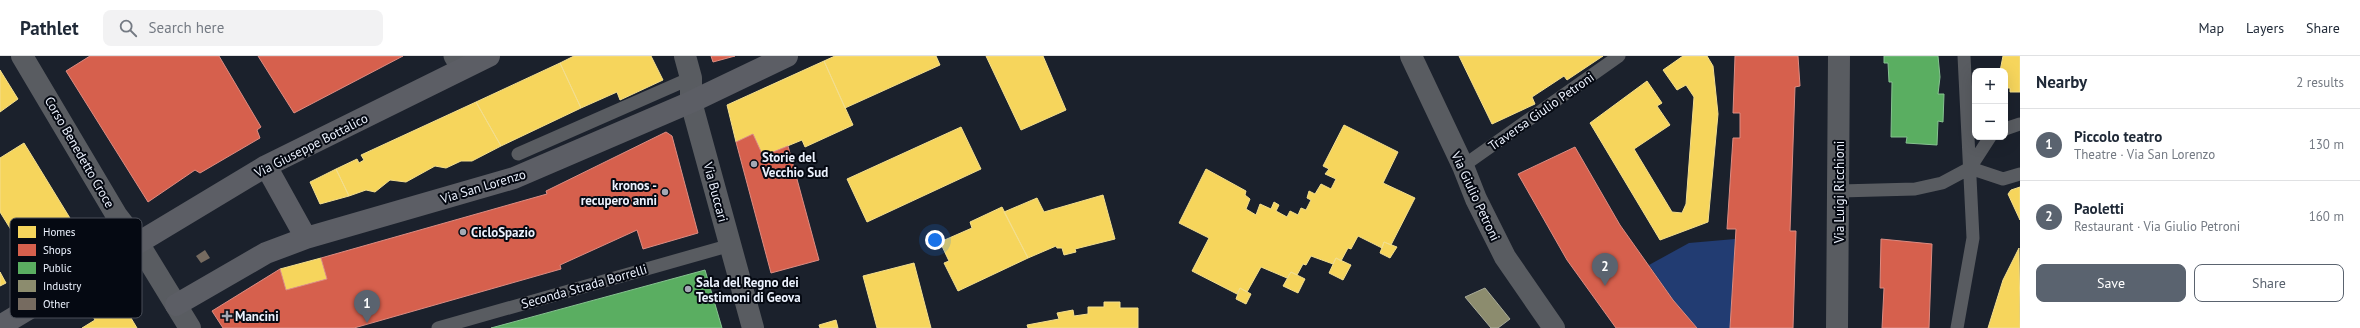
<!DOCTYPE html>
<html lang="en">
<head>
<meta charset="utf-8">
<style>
	body { margin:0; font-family:"PT Sans",sans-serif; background:#f2f2f3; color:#1f2937 }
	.controls { position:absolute; right:12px; top:12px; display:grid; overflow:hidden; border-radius:8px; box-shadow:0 4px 16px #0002 }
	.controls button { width:36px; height:36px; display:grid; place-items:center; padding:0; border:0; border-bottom:1px solid #e0e1e3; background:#fff; color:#1f2937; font:20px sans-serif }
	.you { position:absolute; left:935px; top:184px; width:14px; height:14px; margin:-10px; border:3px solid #fff; border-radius:50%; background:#1a73e8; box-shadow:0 0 0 6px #1a73e833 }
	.badge { display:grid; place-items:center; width:26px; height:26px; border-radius:50%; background:#5a636f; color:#fff; font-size:13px; font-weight:700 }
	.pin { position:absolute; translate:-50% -33px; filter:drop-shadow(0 1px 2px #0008) }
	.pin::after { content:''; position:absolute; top:21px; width:14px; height:12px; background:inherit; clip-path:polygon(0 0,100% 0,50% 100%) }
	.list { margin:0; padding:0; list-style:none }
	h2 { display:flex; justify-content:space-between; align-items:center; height:52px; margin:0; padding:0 16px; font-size:17px }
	h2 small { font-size:13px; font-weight:400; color:#747a83 }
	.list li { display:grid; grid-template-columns:26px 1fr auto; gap:12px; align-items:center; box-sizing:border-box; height:72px; padding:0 16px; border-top:1px solid #e0e1e3 }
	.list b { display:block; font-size:15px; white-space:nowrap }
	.list p { margin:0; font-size:13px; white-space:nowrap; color:#747a83 }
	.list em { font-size:13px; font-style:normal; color:#747a83 }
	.actions { display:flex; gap:8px; padding:12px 16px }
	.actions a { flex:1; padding:9px 0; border:1px solid #5a636f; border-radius:8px; text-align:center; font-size:14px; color:#5a636f }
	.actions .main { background:#5a636f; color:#fff }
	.icon { flex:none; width:22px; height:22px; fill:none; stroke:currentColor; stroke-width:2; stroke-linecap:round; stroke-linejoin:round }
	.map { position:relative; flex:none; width:2020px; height:272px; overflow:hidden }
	header { display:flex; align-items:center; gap:24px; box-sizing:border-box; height:56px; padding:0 20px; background:#fff; border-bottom:1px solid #e0e1e3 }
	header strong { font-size:19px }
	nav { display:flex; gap:22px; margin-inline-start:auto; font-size:14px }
	.search { width:280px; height:36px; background:#f2f2f3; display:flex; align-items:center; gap:10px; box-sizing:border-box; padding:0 14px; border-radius:8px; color:#747a83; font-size:15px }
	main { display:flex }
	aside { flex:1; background:#fff }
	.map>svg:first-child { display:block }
</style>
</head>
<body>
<header>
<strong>Pathlet</strong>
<div class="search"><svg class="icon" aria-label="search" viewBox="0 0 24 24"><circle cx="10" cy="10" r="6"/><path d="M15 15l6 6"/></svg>Search here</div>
<nav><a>Map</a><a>Layers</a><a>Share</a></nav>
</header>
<main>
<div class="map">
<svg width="2020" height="272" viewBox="0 0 2020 272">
	<rect width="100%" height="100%" fill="#1b212c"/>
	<!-- green -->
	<path fill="#223c72" d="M 1735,183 L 1730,272 L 1697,272 L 1673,244 L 1649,209 L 1689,187 Z"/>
	<!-- homes -->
	<path fill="#f6d55c" stroke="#f3de8d" d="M 574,0 L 651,0 L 663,24 L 620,44 L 617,36 L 581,52 L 560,7 Z
		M 835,0 L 936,0 L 940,9 L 845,52 L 824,5 Z
		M 986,0 L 1043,0 L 1066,54 L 1021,74 Z
		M 1459,0 L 1603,0 L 1567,24 L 1564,20 L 1532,41 L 1535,48 L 1492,68 Z
		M 1683,0 L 1707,0 L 1713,10 L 1718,58 L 1708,166 L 1660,184 L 1590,67 L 1647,25 L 1662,47 L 1657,50 L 1670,69 L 1634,93 L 1672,156 L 1682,157 L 1686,148 L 1694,41 L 1686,29 L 1677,34 L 1663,14 Z
		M 2003,0 L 2020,0 L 2020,36 L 2010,36 L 2010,32 L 2005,32 L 2005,15 L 2000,15 Z
		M 824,5 L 853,69 L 805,91 L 802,84 L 763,100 L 753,78 L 736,86 L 727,49 Z
		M 560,7 L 581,52 L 501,90 L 476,46 Z
		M 0,14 L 18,43 L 0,56 Z
		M 476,46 L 501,90 L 472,105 L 461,105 L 446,112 L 435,110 L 406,126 L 390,124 L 375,136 L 366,134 L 349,140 L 336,113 L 357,103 L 359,107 L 364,104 L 361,99 Z
		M 1344,69 L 1398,96 L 1383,127 L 1415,142 L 1391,189 L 1384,186 L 1382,192 L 1358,180 L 1351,193 L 1348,192 L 1341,205 L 1336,202 L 1333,208 L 1311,200 L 1306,209 L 1303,208 L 1297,219 L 1291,216 L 1287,222 L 1261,211 L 1247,236 L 1240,232 L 1237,238 L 1192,215 L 1209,182 L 1179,167 L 1206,113 L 1246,135 L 1245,139 L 1250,143 L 1246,153 L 1256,159 L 1260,148 L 1271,153 L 1274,146 L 1279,149 L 1276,155 L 1287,161 L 1290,155 L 1298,159 L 1301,152 L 1306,154 L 1311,144 L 1307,142 L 1309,135 L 1315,138 L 1321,128 L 1331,133 L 1336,123 L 1325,118 L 1329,113 L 1323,110 Z
		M 961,71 L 981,113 L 867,166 L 847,123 Z
		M 24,87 L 84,185 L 34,215 L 11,178 L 13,177 L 0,156 L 0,102 Z
		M 336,113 L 349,140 L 320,148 L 310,126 Z
		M 2020,131 L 2020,164 L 2008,138 L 2011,134 Z
		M 1103,139 L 1115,183 L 1075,193 L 1076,196 L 1064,199 L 1062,192 L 1057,192 L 1056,190 L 1028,202 L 1004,156 L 1037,142 L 1044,156 Z
		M 1002,151 L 1028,202 L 958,235 L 944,207 L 949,205 L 940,186 L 972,172 L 970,166 Z
		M 1384,186 L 1397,191 L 1390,202 L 1380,197 Z
		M 2019,192 L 2020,272 L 1988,272 L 2003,224 Z
		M 321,202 L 327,223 L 286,234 L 280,213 Z
		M 1336,202 L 1351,209 L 1343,224 L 1329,217 Z
		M 914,207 L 931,272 L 877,272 L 863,220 Z
		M 0,216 L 6,227 L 0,230 Z
		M 1291,216 L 1305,223 L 1298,237 L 1283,230 Z
		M 1240,232 L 1251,238 L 1246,248 L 1236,243 Z
		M 119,242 L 137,272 L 82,272 L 95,264 L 92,259 Z
		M 1104,246 L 1120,246 L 1120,252 L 1138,252 L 1138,272 L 1028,272 L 1027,269 L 1059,263 L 1057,257 L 1073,254 L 1074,260 L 1088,258 L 1088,251 L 1104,251 Z
		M 836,264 L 838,272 L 820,272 L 819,269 Z"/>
	<!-- shops -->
	<path fill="#d6604d" stroke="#dd8c82" d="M 90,0 L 219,0 L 261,71 L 257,74 L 260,82 L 200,117 L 195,114 L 148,146 L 66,15 Z
		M 258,0 L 403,0 L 294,57 Z
		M 711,0 L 735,0 L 713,6 Z
		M 1735,0 L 1798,0 L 1800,30 L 1795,31 L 1790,175 L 1796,175 L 1793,272 L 1730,272 L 1736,173 L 1727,173 L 1733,82 L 1740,82 L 1740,57 L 1733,57 Z
		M 666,76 L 672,80 L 698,177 L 643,193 L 637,174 L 560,209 L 561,213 L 354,272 L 223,272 L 212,255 L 280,213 L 286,234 L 327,223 L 321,202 L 547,138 L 546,135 Z
		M 753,78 L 763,100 L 788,90 L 819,204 L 771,217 L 736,86 Z
		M 1575,91 L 1620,169 L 1673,244 L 1697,272 L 1616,272 L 1567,204 L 1518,118 Z
		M 1881,183 L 1932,188 L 1929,272 L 1882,272 L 1884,232 L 1880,232 Z"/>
	<!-- public -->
	<path fill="#5aae61" stroke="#86c290" d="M 1884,0 L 1938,0 L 1940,21 L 1938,38 L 1944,38 L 1943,66 L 1938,65 L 1937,89 L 1906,87 L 1907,81 L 1891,81 L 1892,26 L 1889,26 L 1888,7 L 1884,7 Z
		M 705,214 L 722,272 L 491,272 Z"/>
	<!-- industry -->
	<path fill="#8c8c6e" stroke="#a9ab99" d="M 1485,232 L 1510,263 L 1498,272 L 1491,272 L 1465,241 Z"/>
	<!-- building -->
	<path fill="#766b60" d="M 205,194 L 210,202 L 201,207 L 196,200 Z"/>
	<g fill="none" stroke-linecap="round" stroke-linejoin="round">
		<!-- service -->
		<path stroke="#595c61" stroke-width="13" d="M 2005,73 L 2020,68
			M 518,98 L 691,22
			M 1463,110 L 1619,0
			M 1970,112 L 2003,123 L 2020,118
			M 1840,135 L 1915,133 L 1942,127 L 1970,112 L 1990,81
			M 438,272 L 731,189
			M 1957,272 L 1973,182 L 1964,0"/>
		<!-- pedestrian -->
		<path stroke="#595c61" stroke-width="19" d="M 453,0 L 461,14"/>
		<!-- minor -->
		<path stroke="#595c61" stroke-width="22" d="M 22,0 L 117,160 L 138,187 L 190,272
			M 685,0 L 691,22 L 691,46 L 753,272
			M 1837,272 L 1839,0"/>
		<!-- tertiary -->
		<path stroke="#595c61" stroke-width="22" d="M 1411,0 L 1463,110 L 1476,143 L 1505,201 L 1554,272"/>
		<!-- secondary -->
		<path stroke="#5c5e65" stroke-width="22" d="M 266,110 L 306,182
			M 176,249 L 266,197 L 306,182 L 514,122 L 691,46 L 787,0
			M 0,270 L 266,110 L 489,0"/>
	</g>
	<!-- markers -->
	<g fill="#a3a9b4" stroke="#050912" stroke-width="1.5">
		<circle cx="754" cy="108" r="4"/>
		<circle cx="665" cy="136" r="4"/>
		<circle cx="463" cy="176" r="4"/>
		<circle cx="688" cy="233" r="4"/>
		<path d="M225 254h4v4h4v4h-4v4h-4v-4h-4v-4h4z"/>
	</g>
	<g text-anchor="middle" stroke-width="4" stroke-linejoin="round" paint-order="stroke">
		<!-- street labels -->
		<g font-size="13" fill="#ecf2fe" stroke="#050912">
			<text transform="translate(1541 55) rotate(-35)" y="5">Traversa Giulio Petroni</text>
			<text transform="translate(311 89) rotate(-27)" y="5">Via Giuseppe Bottalico</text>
			<text transform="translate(80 96) rotate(60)" y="5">Corso Benedetto Croce</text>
			<text transform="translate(483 130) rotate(-17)" y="5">Via San Lorenzo</text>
			<text transform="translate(716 136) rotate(75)" y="5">Via Buccari</text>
			<text transform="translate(1839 136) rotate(-90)" y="5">Via Luigi Ricchioni</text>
			<text transform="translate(1476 140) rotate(65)" y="5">Via Giulio Petroni</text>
			<text transform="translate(584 230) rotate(-16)" y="5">Seconda Strada Borrelli</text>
		</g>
		<!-- poi labels -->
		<g font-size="13" font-weight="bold" fill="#ecf2fe" stroke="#050912" text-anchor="start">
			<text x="762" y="106">Storie del<tspan x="762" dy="15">Vecchio Sud</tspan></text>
			<text x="657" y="134" text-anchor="end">kronos -<tspan x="657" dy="15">recupero anni</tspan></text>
			<text x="471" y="181">CicloSpazio</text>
			<text x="696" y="231">Sala del Regno dei<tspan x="696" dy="15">Testimoni di Geova</tspan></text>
			<text x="235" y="265">Mancini</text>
		</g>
	</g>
	<!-- legend -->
	<rect x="10" y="162" width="132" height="100" rx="6" fill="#050912" stroke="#4a4f59" stroke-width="1"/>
	<rect x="18" y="170" width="18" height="12" fill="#f6d55c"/>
	<rect x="18" y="188" width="18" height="12" fill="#d6604d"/>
	<rect x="18" y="206" width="18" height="12" fill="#5aae61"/>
	<rect x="18" y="224" width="18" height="12" fill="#8c8c6e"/>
	<rect x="18" y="242" width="18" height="12" fill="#766b60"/>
	<g font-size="11" fill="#ecf2fe">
		<text x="43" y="180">Homes</text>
		<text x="43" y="198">Shops</text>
		<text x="43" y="216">Public</text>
		<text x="43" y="234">Industry</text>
		<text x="43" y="252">Other</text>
	</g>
</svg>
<div class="controls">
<button>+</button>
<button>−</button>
</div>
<div class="you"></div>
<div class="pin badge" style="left:367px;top:267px">1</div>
<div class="pin badge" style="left:1605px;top:230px">2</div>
</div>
<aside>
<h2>Nearby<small>2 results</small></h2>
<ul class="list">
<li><span class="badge">1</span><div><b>Piccolo teatro</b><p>Theatre · Via San Lorenzo</p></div><em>130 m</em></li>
<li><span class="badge">2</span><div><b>Paoletti</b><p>Restaurant · Via Giulio Petroni</p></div><em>160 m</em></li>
</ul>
<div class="actions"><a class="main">Save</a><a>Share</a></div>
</aside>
</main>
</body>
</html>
